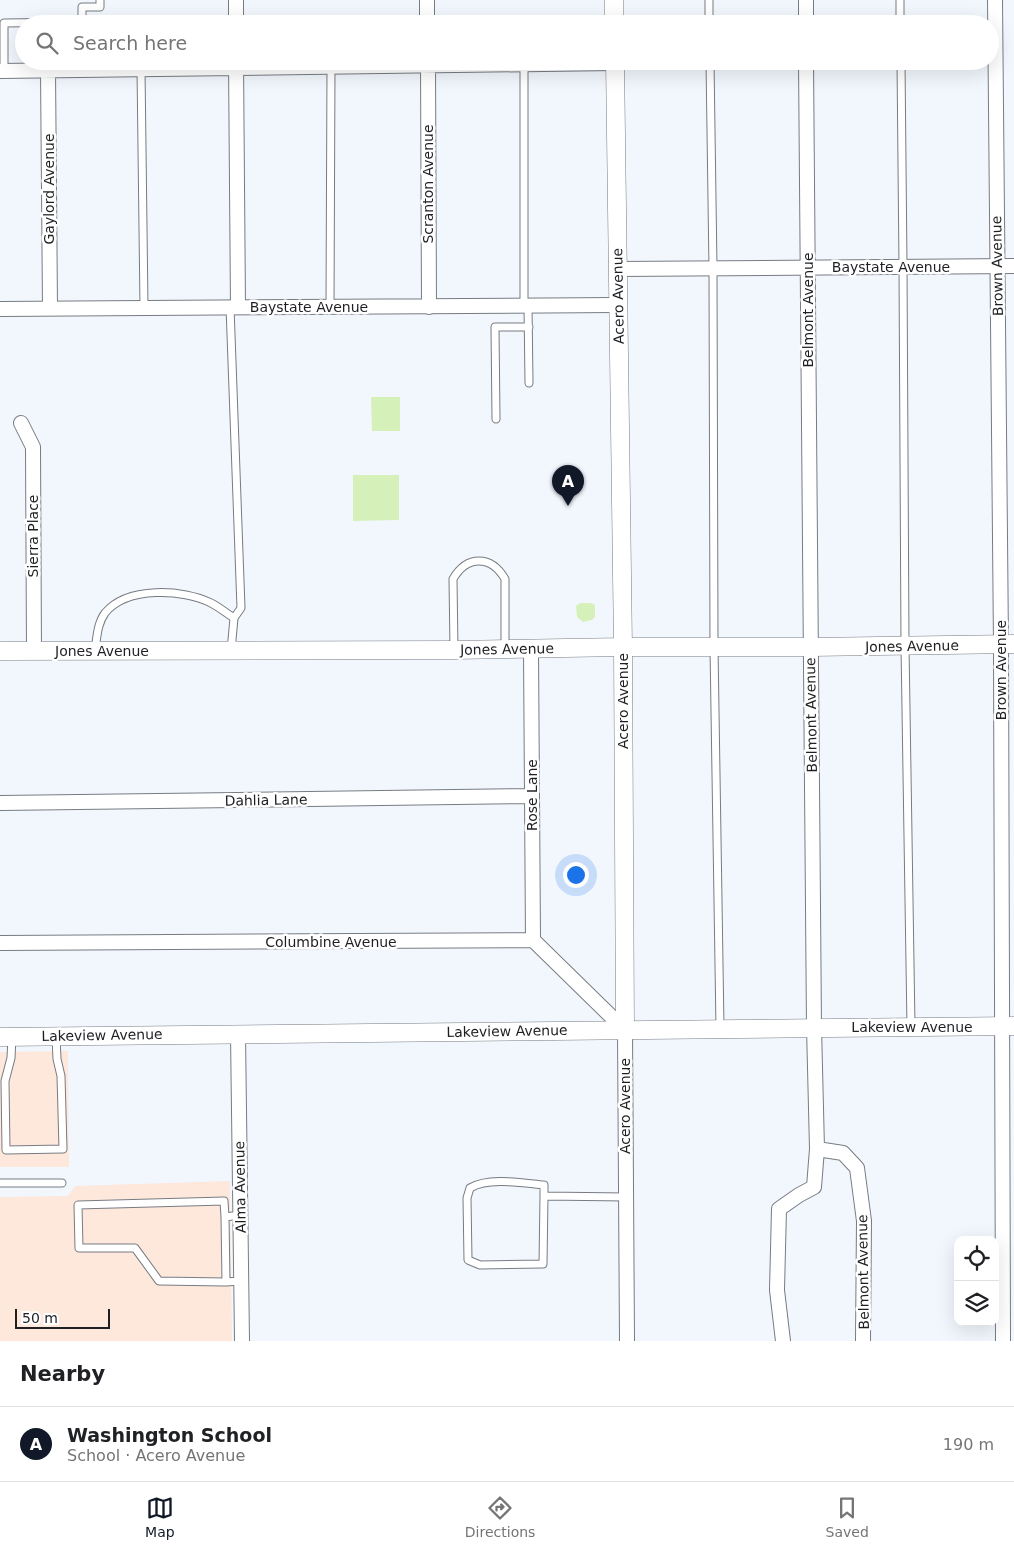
<!DOCTYPE html>
<html lang="en">
<head>
<meta charset="utf-8">
<style>
	body { margin:0; font-family:"DejaVu Sans",sans-serif; background:#f6f6f6; color:#202124 }
	.controls { position:absolute; right:15px; bottom:15px; display:grid; overflow:hidden; border-radius:10px; box-shadow:0 5px 20px #0002 }
	.controls button { width:45px; height:45px; display:grid; place-items:center; padding:0; border:0; border-bottom:1px solid #e0e0e0; background:#fff; color:#202124; font:25px sans-serif }
	.scale { position:absolute; left:15px; bottom:12px; width:95px; box-sizing:border-box; padding-left:5px; border:2px solid #1e1f22; border-top:0; font-size:14px; line-height:18px; white-space:nowrap; color:#1e1f22; -webkit-text-stroke:4px #fff; paint-order:stroke }
	.you { position:absolute; left:575px; top:874px; width:18px; height:18px; margin:-12px; border:4px solid #fff; border-radius:50%; background:#1a73e8; box-shadow:0 0 0 8px #1a73e833 }
	.badge { display:grid; place-items:center; width:32px; height:32px; border-radius:50%; background:#111827; color:#fff; font-size:16px; font-weight:700 }
	.pin { position:absolute; translate:-50% -41px; filter:drop-shadow(0 1px 2px #0008) }
	.pin::after { content:''; position:absolute; top:26px; width:18px; height:15px; background:inherit; clip-path:polygon(0 0,100% 0,50% 100%) }
	.list { margin:0; padding:0; list-style:none }
	h2 { display:flex; justify-content:space-between; align-items:center; height:65px; margin:0; padding:0 20px; font-size:21px }
	h2 small { font-size:16px; font-weight:400; color:#757577 }
	.list li { display:grid; grid-template-columns:32px 1fr auto; gap:15px; align-items:center; box-sizing:border-box; height:75px; padding:0 20px; border-top:1px solid #e0e0e0 }
	.list b { display:block; font-size:19px; white-space:nowrap }
	.list p { margin:0; font-size:16px; white-space:nowrap; color:#757577 }
	.list em { font-size:16px; font-style:normal; color:#757577 }
	.icon { flex:none; width:28px; height:28px; fill:none; stroke:currentColor; stroke-width:2; stroke-linecap:round; stroke-linejoin:round }
	.map { position:relative; flex:none; width:1014px; height:1341px; overflow:hidden }
	.search { position:absolute; background:#fff; box-shadow:0 5px 20px #0002; left:15px; right:15px; top:15px; height:55px; display:flex; align-items:center; gap:12px; box-sizing:border-box; padding:0 18px; border-radius:28px; color:#757577; font-size:19px }
	.sheet { height:140px; background:#fff }
	nav { display:flex; justify-content:space-around; align-items:center; box-sizing:border-box; height:70px; border-top:1px solid #e0e0e0; background:#fff; font-size:14px; color:#757577 }
	nav a { display:grid; justify-items:center; gap:2px }
	nav .on { color:#111827 }
	.map>svg:first-child { display:block }
</style>
</head>
<body>
<div class="map">
<svg width="1014" height="1341" viewBox="0 0 1014 1341">
	<rect width="100%" height="100%" fill="#f2f7fe"/>
	<!-- commercial -->
	<path fill="#fee7db" d="M 68,1051 L 69,1167 L 0,1167 L 0,1052 Z
		M 230,1181 L 232,1341 L 0,1341 L 0,1197 L 68,1196 L 75,1186 Z"/>
	<!-- green -->
	<path fill="#d6f0b9" d="M 371,397 L 400,397 L 400,431 L 372,431 Z
		M 353,475 L 399,475 L 399,520 L 353,521 Z
		M 580,603 L 591,603 L 595,605 L 595,617 L 592,620 L 583,622 L 577,617 L 576,606 Z"/>
	<g fill="none" stroke-linecap="round" stroke-linejoin="round">
		<defs>
			<path id="service" d="M 709,0 L 709,24
				M 900,0 L 900,24
				M 82,24 L 82,7 L 100,7 L 100,0
				M 486,24 L 614,23
				M 710,61 L 713,268 L 714,647 L 720,1028
				M 901,61 L 903,266 L 905,646 L 911,1026
				M 524,64 L 524,306
				M 141,69 L 144,307
				M 4,71 L 4,23 L 82,22
				M 528,306 L 529,383
				M 230,307 L 241,608 L 234,618 L 231,651
				M 330,307 L 331,67
				M 496,419 L 495,327 L 529,327
				M 454,649 L 453,579 C 467,555 491,555 505,579 L 505,649
				M 95,650 C 97,638 97,624 105,613 C 127,586 183,589 211,603 C 219,607 226,613 234,618
				M 12,1037 L 11,1058 L 5,1081 L 6,1150 L 63,1149 L 61,1076 L 57,1059 L 56,1037
				M 0,1183 L 62,1183
				M 544,1196 L 544,1185 C 522,1183 489,1177 470,1188 L 467,1198 L 468,1260 L 480,1265 L 543,1264 L 544,1196 L 626,1197
				M 240,1215 L 225,1217 L 226,1282 L 241,1281
				M 225,1217 L 224,1201 L 78,1205 L 79,1248 L 135,1248 L 159,1281 L 226,1282"/>
			<path id="minor" d="M 236,0 L 236,24
				M 427,0 L 427,24
				M 806,0 L 806,24
				M 995,0 L 1001,645 L 1003,1341
				M 236,61 L 238,307
				M 428,61 L 429,307
				M 806,61 L 814,1027 L 817,1149 L 843,1153 L 857,1168 L 864,1221 L 863,1341
				M 48,70 L 50,308
				M 0,71 L 615,63
				M 617,269 L 1014,266
				M 0,309 L 617,305
				M 21,423 L 33,447 L 34,651
				M 531,649 L 533,940
				M 0,803 L 532,796
				M 0,943 L 533,940 L 625,1030 L 627,1341
				M 238,1034 L 242,1341
				M 783,1341 L 777,1290 L 779,1209 L 799,1195 L 814,1187 L 817,1149"/>
			<path id="tertiary" d="M 614,0 L 614,24
				M 615,61 L 623,647 L 625,1030
				M 0,651 L 454,650 L 623,647 L 811,647 L 1014,644
				M 0,1037 L 1014,1026"/>
		</defs>
		<!-- service casing -->
		<use href="#service" stroke="#777c82" stroke-width="9"/>
		<!-- minor casing -->
		<use href="#minor" stroke="#777c82" stroke-width="16"/>
		<!-- tertiary casing -->
		<use href="#tertiary" stroke="#777c82" stroke-width="19"/>
		<!-- service -->
		<use href="#service" stroke="#fff" stroke-width="7"/>
		<!-- minor -->
		<use href="#minor" stroke="#fff" stroke-width="14"/>
		<!-- tertiary -->
		<use href="#tertiary" stroke="#fff" stroke-width="18"/>
	</g>
	<g text-anchor="middle" stroke-width="5" stroke-linejoin="round" paint-order="stroke">
		<!-- street labels -->
		<g font-size="14" fill="#1e1f22" stroke="#fff">
			<text transform="translate(428 184) rotate(-90)" y="5">Scranton Avenue</text>
			<text transform="translate(49 189) rotate(-90)" y="5">Gaylord Avenue</text>
			<text transform="translate(997 266) rotate(-91)" y="5">Brown Avenue</text>
			<text x="891" y="272">Baystate Avenue</text>
			<text transform="translate(618 296) rotate(-91)" y="5">Acero Avenue</text>
			<text x="309" y="312">Baystate Avenue</text>
			<text transform="translate(808 310) rotate(-90)" y="5">Belmont Avenue</text>
			<text transform="translate(33 536) rotate(-90)" y="5">Sierra Place</text>
			<text transform="translate(912 646) rotate(-1)" y="5">Jones Avenue</text>
			<text transform="translate(507 649) rotate(-1)" y="5">Jones Avenue</text>
			<text x="102" y="656">Jones Avenue</text>
			<text transform="translate(1001 670) rotate(-90)" y="5">Brown Avenue</text>
			<text transform="translate(623 701) rotate(-90)" y="5">Acero Avenue</text>
			<text transform="translate(811 715) rotate(-91)" y="5">Belmont Avenue</text>
			<text transform="translate(532 795) rotate(-90)" y="5">Rose Lane</text>
			<text transform="translate(266 800) rotate(-1)" y="5">Dahlia Lane</text>
			<text x="331" y="947">Columbine Avenue</text>
			<text x="912" y="1032">Lakeview Avenue</text>
			<text transform="translate(507 1031) rotate(-1)" y="5">Lakeview Avenue</text>
			<text transform="translate(102 1035) rotate(-1)" y="5">Lakeview Avenue</text>
			<text transform="translate(625 1106) rotate(-90)" y="5">Acero Avenue</text>
			<text transform="translate(240 1187) rotate(-91)" y="5">Alma Avenue</text>
			<text transform="translate(863 1272) rotate(-91)" y="5">Belmont Avenue</text>
		</g>
	</g>
</svg>
<div class="controls">
<button><svg class="icon" aria-label="locate" viewBox="0 0 24 24"><circle cx="12" cy="12" r="6"/><path d="M12 2v4M12 18v4M2 12h4M18 12h4"/></svg></button>
<button><svg class="icon" aria-label="layers" viewBox="0 0 24 24"><path d="M12 4l9 5-9 5-9-5zM3 14l9 5 9-5"/></svg></button>
</div>
<div class="scale">50 m</div>
<div class="you"></div>
<div class="pin badge" style="left:568px;top:506px">A</div>
<div class="search"><svg class="icon" aria-label="search" viewBox="0 0 24 24"><circle cx="10" cy="10" r="6"/><path d="M15 15l6 6"/></svg>Search here</div>
</div>
<section class="sheet">
<h2>Nearby<small></small></h2>
<ul class="list">
<li><span class="badge">A</span><div><b>Washington School</b><p>School · Acero Avenue</p></div><em>190 m</em></li>
</ul>
</section>
<nav>
<a class="on"><svg class="icon" aria-label="map" viewBox="0 0 24 24"><path d="M3 6l6-2 6 2 6-2v14l-6 2-6-2-6 2zM9 4v14M15 6v14"/></svg>Map</a>
<a><svg class="icon" aria-label="directions" viewBox="0 0 24 24"><path d="M12 3l9 9-9 9-9-9zM9 14v-3h6M13 9l2 2-2 2"/></svg>Directions</a>
<a><svg class="icon" aria-label="saved" viewBox="0 0 24 24"><path d="M7 4h10v16l-5-4-5 4z"/></svg>Saved</a>
</nav>
</body>
</html>
